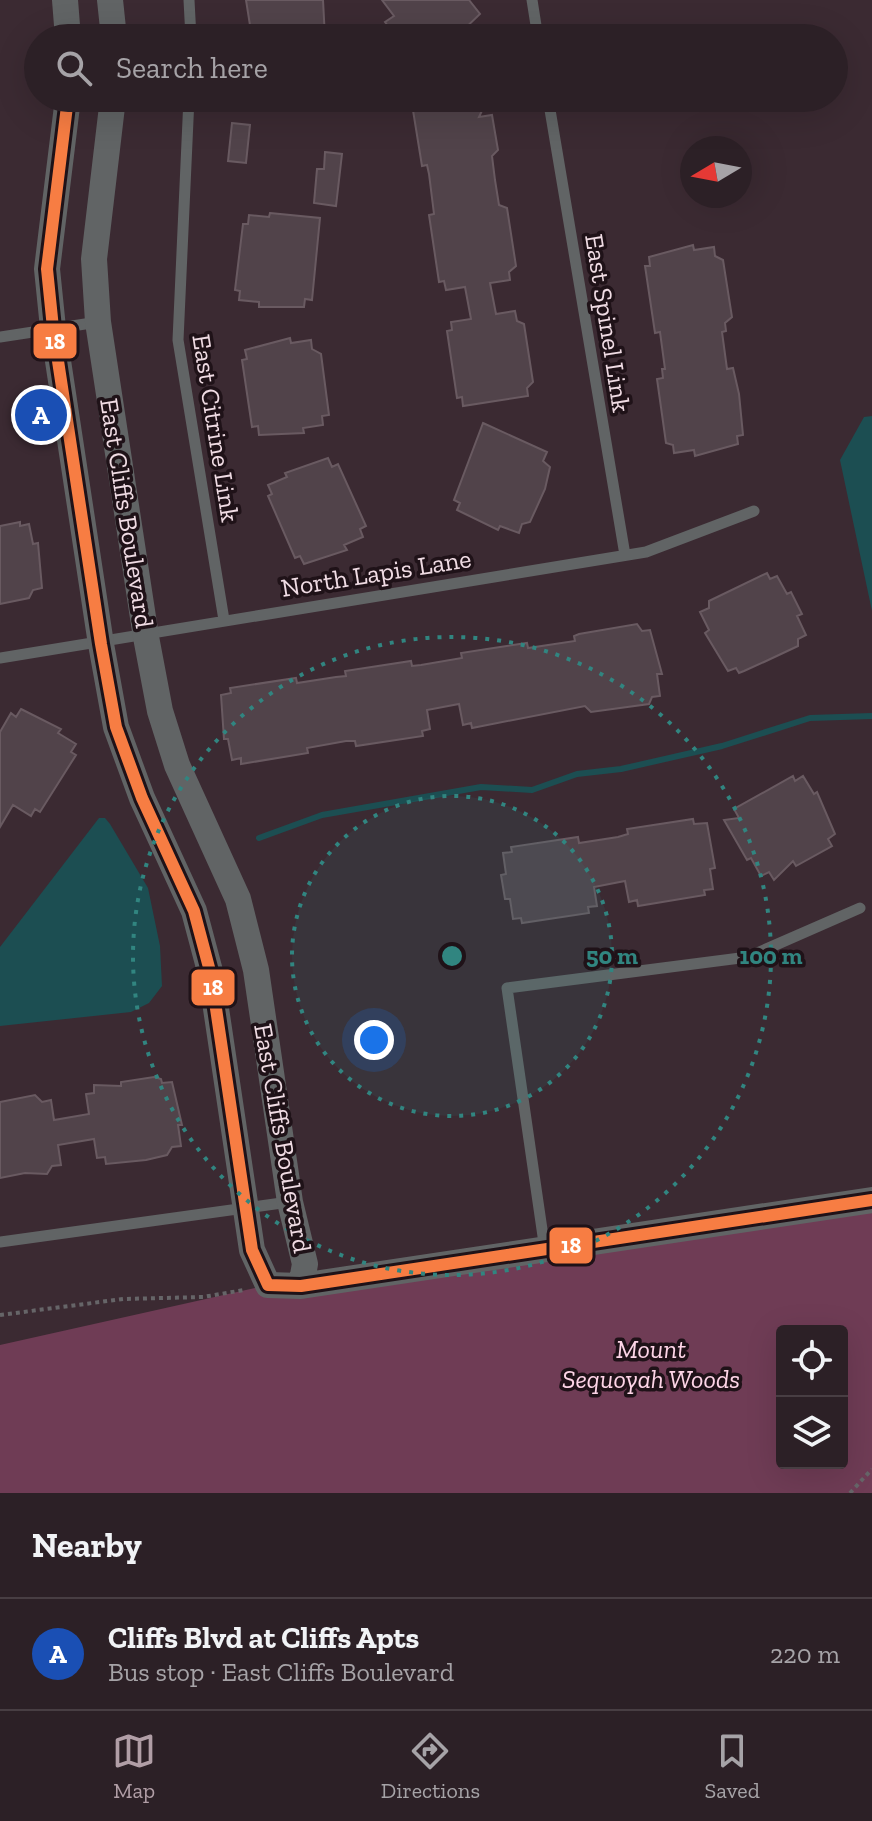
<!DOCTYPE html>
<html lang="en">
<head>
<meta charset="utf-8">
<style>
	body { margin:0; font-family:"Zilla Slab",serif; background:#382d32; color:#f1f3f6 }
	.controls { position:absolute; right:24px; bottom:24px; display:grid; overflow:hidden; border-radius:8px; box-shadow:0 8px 32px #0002 }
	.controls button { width:72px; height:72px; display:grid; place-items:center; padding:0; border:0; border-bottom:2px solid #483e43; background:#2c2026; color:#f1f3f6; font:40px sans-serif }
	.compass { position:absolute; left:680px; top:136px; width:72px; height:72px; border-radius:50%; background:#2c2026; box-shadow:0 8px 32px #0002; rotate:260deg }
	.you { position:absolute; left:374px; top:1040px; width:28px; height:28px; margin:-20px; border:6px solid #fff; border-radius:50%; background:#1a73e8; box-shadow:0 0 0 12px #1a73e833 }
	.badge { display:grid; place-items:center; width:52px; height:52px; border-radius:50%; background:#b19ea6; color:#fff; font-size:26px; font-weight:700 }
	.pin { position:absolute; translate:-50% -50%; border:4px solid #fff; box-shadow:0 2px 8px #0006 }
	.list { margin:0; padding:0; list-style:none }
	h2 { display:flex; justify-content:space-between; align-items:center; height:104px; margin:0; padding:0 32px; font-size:34px }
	h2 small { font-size:26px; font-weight:400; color:#a6a3a7 }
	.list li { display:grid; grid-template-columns:52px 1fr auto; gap:24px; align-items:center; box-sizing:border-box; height:112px; padding:0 32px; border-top:2px solid #483e43 }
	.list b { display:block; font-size:30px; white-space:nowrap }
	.list p { margin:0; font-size:26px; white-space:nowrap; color:#a6a3a7 }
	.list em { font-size:26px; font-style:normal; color:#a6a3a7 }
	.icon { flex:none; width:44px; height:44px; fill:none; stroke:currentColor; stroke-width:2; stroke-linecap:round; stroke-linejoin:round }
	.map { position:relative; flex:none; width:872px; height:1493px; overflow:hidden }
	.search { position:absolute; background:#2c2026; box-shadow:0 8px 32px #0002; left:24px; right:24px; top:24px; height:88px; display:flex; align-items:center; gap:20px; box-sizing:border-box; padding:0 28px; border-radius:44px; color:#a6a3a7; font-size:30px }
	.sheet { height:216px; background:#2c2026 }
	nav { display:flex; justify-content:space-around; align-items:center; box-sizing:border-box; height:112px; border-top:2px solid #483e43; background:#2c2026; font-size:22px; color:#a6a3a7 }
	nav a { display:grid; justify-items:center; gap:4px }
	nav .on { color:#b19ea6 }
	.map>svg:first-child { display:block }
</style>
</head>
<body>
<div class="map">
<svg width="872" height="1493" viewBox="0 0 872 1493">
	<rect width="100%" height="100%" fill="#3b2a32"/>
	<!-- green -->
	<path fill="#6f3c55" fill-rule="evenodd" d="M 872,1200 L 872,1493 L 0,1493 L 0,1345 L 268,1285 ZM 782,1331 L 842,1331 L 842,1463 L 782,1463 Z"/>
	<!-- water -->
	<path fill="#1c4e52" d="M 872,416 L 872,611 L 840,460 L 864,417 Z
		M 99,818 L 105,818 L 110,824 L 148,888 L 160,946 L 162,986 L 149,1003 L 131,1012 L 0,1026 L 0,947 Z"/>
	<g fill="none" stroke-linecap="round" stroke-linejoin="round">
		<!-- stream -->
		<path stroke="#1c4e52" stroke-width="6" d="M 259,838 L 322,815 L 481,787 L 532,790 L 577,774 L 621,769 L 722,746 L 810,718 L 872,716"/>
	</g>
	<!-- building -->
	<path fill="#51434a" stroke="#695a61" stroke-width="2" d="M 246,0 L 323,0 L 325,38 L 252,38 Z
		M 382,0 L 469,0 L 480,14 L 455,38 L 397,38 L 385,22 L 394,16 Z
		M 411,98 L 488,98 L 479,117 L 492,115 L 498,150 L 492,156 L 495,180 L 499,205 L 507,208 L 516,266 L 509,272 L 510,280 L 490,283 L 496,314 L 515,311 L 517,321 L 524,324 L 533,382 L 527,388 L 528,396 L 463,406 L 462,397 L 457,398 L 447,331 L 452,330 L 451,322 L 471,319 L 465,287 L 446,290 L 444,281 L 439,282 L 429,215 L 434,214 L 429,174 L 427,165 L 422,166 Z
		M 232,123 L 250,125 L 246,163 L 228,161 Z
		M 325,152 L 342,154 L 336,206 L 314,203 L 317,169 L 324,169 Z
		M 270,213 L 320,218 L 312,300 L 305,299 L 304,307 L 259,307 L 259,302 L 239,300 L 240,291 L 235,290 L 243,224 L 248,224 L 249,215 L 269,217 Z
		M 693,245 L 694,250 L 714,247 L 715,256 L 723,260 L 732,317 L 725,323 L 726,331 L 722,332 L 727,369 L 733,368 L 739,394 L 743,435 L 737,436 L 738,444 L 695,456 L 694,450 L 674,453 L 673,445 L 666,443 L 657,379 L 663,378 L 662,369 L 665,369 L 660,332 L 655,333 L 645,266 L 650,266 L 649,257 Z
		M 290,338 L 291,343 L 311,340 L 312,349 L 321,354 L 329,415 L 322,416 L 323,425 L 303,428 L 304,433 L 259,435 L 258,426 L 252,427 L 242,360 L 247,359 L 245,350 Z
		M 483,423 L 547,452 L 543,461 L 550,467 L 545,489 L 530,522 L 522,524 L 519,533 L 500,526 L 498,530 L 457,510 L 460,503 L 454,500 Z
		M 328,458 L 332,467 L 338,464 L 366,526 L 360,529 L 363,537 L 344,545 L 347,550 L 304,564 L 300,556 L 295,558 L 268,496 L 272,494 L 268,485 L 287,477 L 285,473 Z
		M 20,522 L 20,526 L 29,524 L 33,544 L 38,543 L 42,588 L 33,590 L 29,598 L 0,604 L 0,526 Z
		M 767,573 L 770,579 L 777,576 L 787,594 L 791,592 L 802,614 L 797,616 L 806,635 L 798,639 L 798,646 L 764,662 L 744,671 L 739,673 L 736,668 L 728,671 L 705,633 L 709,630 L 700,612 L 709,608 L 709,601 Z
		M 637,624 L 642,631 L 650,630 L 662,674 L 657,674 L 660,696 L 652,697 L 649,704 L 591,712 L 585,706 L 472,728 L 471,723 L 463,725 L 459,704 L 427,710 L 430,729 L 422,731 L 423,736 L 356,746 L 355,741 L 346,741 L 307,748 L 308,753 L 241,764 L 241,758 L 232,760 L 228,739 L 224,739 L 221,695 L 231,693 L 230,688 L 296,678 L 297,683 L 336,677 L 346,676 L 345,671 L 411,661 L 412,666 L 421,665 L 462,658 L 461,653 L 487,649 L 527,643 L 528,648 L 575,641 L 574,636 L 579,634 Z
		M 21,709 L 61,729 L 58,733 L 76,744 L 71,752 L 76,755 L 40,812 L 35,809 L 31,816 L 13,805 L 0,827 L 0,732 L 11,713 L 16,717 Z
		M 793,776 L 795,781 L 803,776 L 814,794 L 817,792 L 835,834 L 828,839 L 832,846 L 796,866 L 793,861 L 774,880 L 769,872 L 761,876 L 751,858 L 747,860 L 724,820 L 739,818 L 734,809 Z
		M 693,819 L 694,824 L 707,823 L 715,868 L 710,869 L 713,889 L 704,890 L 705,895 L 638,906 L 637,900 L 629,902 L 625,881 L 594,887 L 597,906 L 588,907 L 589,913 L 522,923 L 521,918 L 513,919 L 510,899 L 505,899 L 501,875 L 506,874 L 503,853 L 512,852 L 511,847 L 578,837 L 579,843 L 618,837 L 628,834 L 627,829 Z
		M 154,1077 L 161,1079 L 162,1083 L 172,1082 L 182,1125 L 178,1125 L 181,1146 L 172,1147 L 167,1155 L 146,1160 L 106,1164 L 105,1157 L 97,1158 L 94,1139 L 58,1145 L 61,1165 L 52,1166 L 47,1174 L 25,1173 L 0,1178 L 0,1102 L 35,1095 L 42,1102 L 51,1100 L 54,1120 L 89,1114 L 86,1094 L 94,1093 L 94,1085 L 121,1086 L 121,1082 Z"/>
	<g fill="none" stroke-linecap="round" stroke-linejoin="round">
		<!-- path -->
		<path stroke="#666568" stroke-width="4" stroke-dasharray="4 4" stroke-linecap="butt" d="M 0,1315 L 123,1299 L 203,1297 L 244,1290
			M 850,1493 L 872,1469"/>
		<!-- service -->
		<path stroke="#616465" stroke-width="11" d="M 189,0 L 191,38
			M 532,0 L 538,38
			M 189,98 L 178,340 L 224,620
			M 548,98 L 625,555
			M 0,337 L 98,322
			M 0,658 L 646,552 L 754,511
			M 0,1242 L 289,1202
			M 545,1250 L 507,988 L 748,957 L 860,908"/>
		<!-- tertiary -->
		<path stroke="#616465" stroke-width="26" d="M 65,0 L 68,38
			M 110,0 L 114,38
			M 68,98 L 47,269 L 53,328 L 101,644 L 116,727 L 142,798 L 194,911 L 211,975 L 252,1250 L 268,1285 L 301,1286 L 872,1200
			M 113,98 L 94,259 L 98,322 L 146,637 L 160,711 L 177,765 L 238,899 L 256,970 L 290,1202 L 305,1264 L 301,1286"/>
		<defs>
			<path id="bus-1" d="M 68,98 L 47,269 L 53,328 L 101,644 L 116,727 L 142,798 L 194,911 L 211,975 L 252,1250 L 268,1285 L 301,1286 L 872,1200"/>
		</defs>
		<!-- bus-1 casing -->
		<use href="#bus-1" stroke="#1f1218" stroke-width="18"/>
		<!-- bus-1 -->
		<use href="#bus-1" stroke="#f77d43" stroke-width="12"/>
	</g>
	<!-- distance rings -->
	<circle cx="452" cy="956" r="160" fill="#318580" fill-opacity=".12"/>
	<g fill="none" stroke="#318580" stroke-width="4" stroke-dasharray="4 8">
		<circle cx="452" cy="956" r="160"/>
		<circle cx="452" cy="956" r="319"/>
	</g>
	<g text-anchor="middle" stroke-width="7" stroke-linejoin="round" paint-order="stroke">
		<!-- street labels -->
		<g font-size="26" fill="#f0dce4" stroke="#1f1218">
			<text transform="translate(608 323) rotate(81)" y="9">East Spinel Link</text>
			<text transform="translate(216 428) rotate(81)" y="9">East Citrine Link</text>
			<text transform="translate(127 513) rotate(81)" y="9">East Cliffs Boulevard</text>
			<text transform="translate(376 573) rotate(-9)" y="9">North Lapis Lane</text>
			<text transform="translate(283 1138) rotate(80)" y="9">East Cliffs Boulevard</text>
		</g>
		<!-- park labels -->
		<g font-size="26" font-style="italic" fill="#fed5e7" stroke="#1f1218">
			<text x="651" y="1358">Mount<tspan x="651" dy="30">Sequoyah Woods</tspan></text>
		</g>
	</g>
	<circle cx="452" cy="956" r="12" fill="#318580" stroke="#1f1218" stroke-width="4"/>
	<g font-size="24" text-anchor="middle" font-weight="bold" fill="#318580" stroke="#1f1218" stroke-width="7" stroke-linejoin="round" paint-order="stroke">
		<text x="612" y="964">50 m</text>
		<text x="771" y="964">100 m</text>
	</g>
	<g stroke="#1f1218" stroke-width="3">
		<rect x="32" y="322" width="46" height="38" rx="8" fill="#f77d43"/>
		<rect x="190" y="968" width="46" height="39" rx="8" fill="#f77d43"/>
		<rect x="548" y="1226" width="46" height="39" rx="8" fill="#f77d43"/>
	</g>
	<g font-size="22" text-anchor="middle" font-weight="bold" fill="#fff">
		<text x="55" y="349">18</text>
		<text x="213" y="995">18</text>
		<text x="571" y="1253">18</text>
	</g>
</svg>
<div class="controls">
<button><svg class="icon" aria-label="locate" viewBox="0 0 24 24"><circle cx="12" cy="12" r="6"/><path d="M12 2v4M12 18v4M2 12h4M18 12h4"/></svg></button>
<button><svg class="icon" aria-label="layers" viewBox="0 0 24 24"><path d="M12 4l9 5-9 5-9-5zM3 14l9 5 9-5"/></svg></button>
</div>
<svg class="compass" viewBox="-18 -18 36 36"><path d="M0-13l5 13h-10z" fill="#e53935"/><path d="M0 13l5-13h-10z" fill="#a6a3a7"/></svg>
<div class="you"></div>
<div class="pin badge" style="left:41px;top:415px;background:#1a4fb4">A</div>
<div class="search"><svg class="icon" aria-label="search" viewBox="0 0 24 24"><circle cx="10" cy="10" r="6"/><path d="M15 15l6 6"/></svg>Search here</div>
</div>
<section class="sheet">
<h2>Nearby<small></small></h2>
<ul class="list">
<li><span class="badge" style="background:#1a4fb4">A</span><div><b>Cliffs Blvd at Cliffs Apts</b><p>Bus stop · East Cliffs Boulevard</p></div><em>220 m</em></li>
</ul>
</section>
<nav>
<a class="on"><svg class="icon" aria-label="map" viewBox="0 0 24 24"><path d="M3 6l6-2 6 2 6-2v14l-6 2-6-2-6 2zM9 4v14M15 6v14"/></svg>Map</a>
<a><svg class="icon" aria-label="directions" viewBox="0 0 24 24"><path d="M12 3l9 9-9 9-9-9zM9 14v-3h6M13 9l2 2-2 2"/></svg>Directions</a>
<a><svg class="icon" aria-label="saved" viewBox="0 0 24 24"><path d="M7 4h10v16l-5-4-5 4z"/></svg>Saved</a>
</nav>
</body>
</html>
